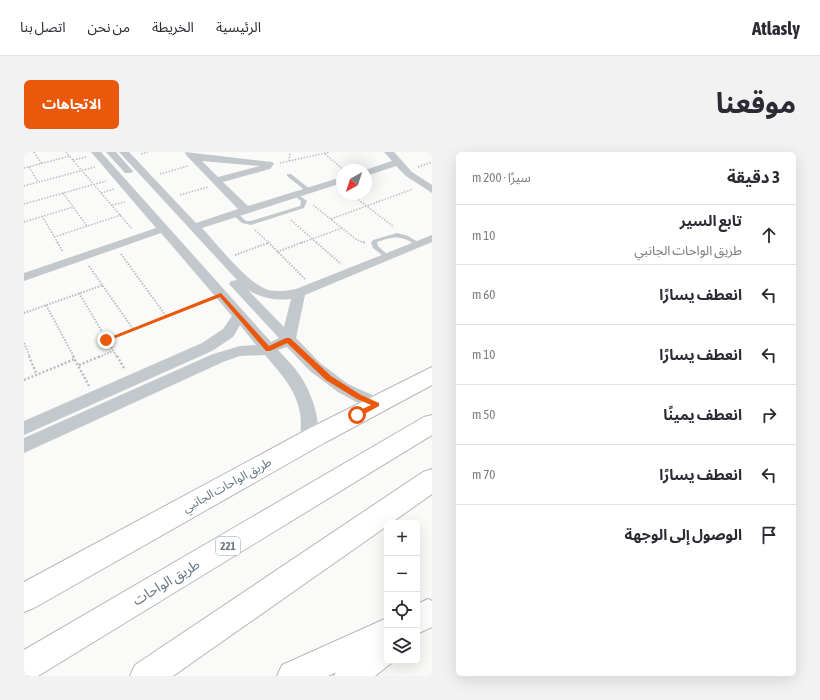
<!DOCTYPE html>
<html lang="ar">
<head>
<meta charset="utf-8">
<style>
	body { margin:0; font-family:"Asap Condensed","Noto Sans Arabic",sans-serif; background:#f2f2f3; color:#2b2b33; direction:rtl }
	.controls { position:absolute; right:12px; bottom:12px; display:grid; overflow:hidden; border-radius:6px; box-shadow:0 4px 16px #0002 }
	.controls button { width:36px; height:36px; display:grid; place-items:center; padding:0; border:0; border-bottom:1px solid #e1e1e2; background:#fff; color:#2b2b33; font:20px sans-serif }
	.compass { position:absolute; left:312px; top:12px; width:36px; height:36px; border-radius:50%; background:#fff; box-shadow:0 4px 16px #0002; rotate:219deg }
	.stop { position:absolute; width:12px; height:12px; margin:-9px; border:3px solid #ea580c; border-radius:50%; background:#fff }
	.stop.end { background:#ea580c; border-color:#fff; box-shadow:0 1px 4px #0008 }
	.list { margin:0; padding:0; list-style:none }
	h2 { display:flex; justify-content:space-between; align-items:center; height:52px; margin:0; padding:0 16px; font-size:17px }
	h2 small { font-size:13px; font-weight:400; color:#7c7c81 }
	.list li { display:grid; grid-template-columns:26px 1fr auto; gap:12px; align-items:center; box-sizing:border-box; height:60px; padding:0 16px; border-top:1px solid #e1e1e2 }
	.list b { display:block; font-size:15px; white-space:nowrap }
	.list p { margin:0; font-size:13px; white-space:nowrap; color:#7c7c81 }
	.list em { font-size:13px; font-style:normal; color:#7c7c81 }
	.icon { flex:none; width:22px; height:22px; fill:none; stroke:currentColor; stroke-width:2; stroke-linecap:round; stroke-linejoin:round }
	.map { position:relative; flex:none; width:408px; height:524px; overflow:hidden; direction:ltr; border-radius:6px }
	header { display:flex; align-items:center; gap:24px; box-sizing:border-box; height:56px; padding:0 20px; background:#fff; border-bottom:1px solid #e1e1e2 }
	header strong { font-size:19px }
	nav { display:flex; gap:22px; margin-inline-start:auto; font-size:14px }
	.intro { display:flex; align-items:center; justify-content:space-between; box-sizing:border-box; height:96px; padding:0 24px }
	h1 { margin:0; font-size:28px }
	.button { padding:10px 18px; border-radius:6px; background:#ea580c; color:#fff; font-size:14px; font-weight:700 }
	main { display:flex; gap:24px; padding:0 24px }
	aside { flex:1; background:#fff; border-radius:6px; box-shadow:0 4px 16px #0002 }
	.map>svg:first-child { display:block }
</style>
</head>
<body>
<header>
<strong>Atlasly</strong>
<nav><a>الرئيسية</a><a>الخريطة</a><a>من نحن</a><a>اتصل بنا</a></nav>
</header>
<div class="intro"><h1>موقعنا</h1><a class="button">الاتجاهات</a></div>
<main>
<aside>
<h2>3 دقيقة<small>سيرًا · 200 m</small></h2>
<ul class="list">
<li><svg class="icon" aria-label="ahead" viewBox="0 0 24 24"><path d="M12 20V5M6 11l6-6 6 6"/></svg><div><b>تابع السير</b><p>طريق الواحات الجانبي</p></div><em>10 m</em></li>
<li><svg class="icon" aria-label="left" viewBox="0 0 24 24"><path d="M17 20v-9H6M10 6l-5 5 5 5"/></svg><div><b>انعطف يسارًا</b></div><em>60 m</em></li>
<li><svg class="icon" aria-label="left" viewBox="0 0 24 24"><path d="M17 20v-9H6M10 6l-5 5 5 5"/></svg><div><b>انعطف يسارًا</b></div><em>10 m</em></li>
<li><svg class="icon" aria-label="right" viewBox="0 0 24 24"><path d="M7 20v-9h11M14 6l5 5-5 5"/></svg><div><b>انعطف يمينًا</b></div><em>50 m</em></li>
<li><svg class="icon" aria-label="left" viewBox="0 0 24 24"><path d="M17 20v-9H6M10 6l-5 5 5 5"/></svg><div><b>انعطف يسارًا</b></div><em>70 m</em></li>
<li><svg class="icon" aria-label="arrive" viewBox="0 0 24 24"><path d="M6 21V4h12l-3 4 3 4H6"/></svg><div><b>الوصول إلى الوجهة</b></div></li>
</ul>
</aside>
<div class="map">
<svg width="408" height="524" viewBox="0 0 408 524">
	<rect width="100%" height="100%" fill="#fafaf8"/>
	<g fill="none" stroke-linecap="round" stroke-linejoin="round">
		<defs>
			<path id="secondary" d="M 408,215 L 408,233 L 302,290 L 10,456 L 0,460 L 0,430 L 286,276 Z
				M 363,480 L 363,509 L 370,509 L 351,524 L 310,524 L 315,513 L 352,484 Z"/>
			<path id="highway" d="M 408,263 L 408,283 L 14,524 L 0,524 L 0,498 L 400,265 Z
				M 408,317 L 408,342 L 367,371 L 363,371 L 363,374 L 149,524 L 106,524 L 111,513 L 399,320 Z
				M 404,447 L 408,449 L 408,475 L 393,482 L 393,452 Z
				M 363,466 L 363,496 L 304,524 L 253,524 L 258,513 Z"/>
		</defs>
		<!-- secondary casing -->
		<use href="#secondary" stroke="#b3babf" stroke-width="2"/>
		<!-- highway casing -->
		<use href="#highway" stroke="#b4b9bd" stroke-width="2"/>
		<!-- path-far2 -->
		<path stroke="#bbbfc2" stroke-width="1.5" stroke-dasharray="1.5 1.5" stroke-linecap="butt" d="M 10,0 L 18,12
			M 42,0 L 108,77
			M 117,2 L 124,0
			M 301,2 L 320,18
			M 49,8 L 62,5
			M 265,9 L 266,0
			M 256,11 L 306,0
			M 5,15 L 14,30
			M 394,15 L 408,10
			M 0,16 L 46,4
			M 136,22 L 164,14
			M 0,34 L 71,15
			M 39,41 L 63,74
			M 77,41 L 90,37
			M 327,42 L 370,75
			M 156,43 L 184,35
			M 0,52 L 82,29
			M 88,53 L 101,50
			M 289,53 L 333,88 L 341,91
			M 18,64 L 34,91
			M 307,67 L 389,37
			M 267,68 L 293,91
			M 0,70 L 49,55
			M 231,78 L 245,91
			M 30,85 L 97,63
			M 277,91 L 318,76"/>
		<!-- path-far1 -->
		<path stroke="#bbbfc2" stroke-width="2" stroke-dasharray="1.5 1.5" stroke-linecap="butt" d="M 33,90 L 39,100
			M 244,90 L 281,127
			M 292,90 L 317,112
			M 339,90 L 341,91
			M 253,100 L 279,90
			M 97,102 L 142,164
			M 211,103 L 244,91
			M 65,114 L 109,177
			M 55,141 L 93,205
			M 22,153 L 50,205
			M 0,161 L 79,133
			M 82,188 L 186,147
			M 0,191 L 6,205
			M 75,205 L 89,199"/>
		<!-- path -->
		<path stroke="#bbbfc2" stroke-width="2.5" stroke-dasharray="2 2" stroke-linecap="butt" d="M 5,204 L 13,223
			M 49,204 L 65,234
			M 93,204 L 101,218
			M 55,213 L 77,204
			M 0,228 L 51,207"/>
		<!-- lane -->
		<path fill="#c3c8cc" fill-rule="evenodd" d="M 263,22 L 267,22 L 287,38 L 287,40 L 283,40 L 263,24 Z
			M 272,41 L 283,49 L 280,56 L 227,73 L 218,71 L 208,62 L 213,61 L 222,69 L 227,69 L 276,54 L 277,49 L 269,43 Z
			M 373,81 L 384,84 L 397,92 L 392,93 C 376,83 371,84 353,90 L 354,94 L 366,105 L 363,107 L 349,96 L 347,91 L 349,88 Z"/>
		<!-- street -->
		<path fill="#c3c8cc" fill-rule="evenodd" d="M 67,0 L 77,0 L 247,190 L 255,186 L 205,132 L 207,129 L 213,128 L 95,0 L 105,0 L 172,71 L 214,57 L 162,3 L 161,0 L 248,10 L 250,12 L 246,17 L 199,30 L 224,54 L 318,25 L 318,31 L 178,76 C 194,93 223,131 244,138 C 253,140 263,139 272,137 L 408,83 L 408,90 L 281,143 L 272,186 L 296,211 L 324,232 L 359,248 L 361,253 L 359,258 L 353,259 L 347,258 L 314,240 L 286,219 L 263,195 L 254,198 C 261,206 269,213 275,222 C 287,239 300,272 291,292 L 285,294 L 279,292 C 275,283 278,271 276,261 C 272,237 256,221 241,203 L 216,204 L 199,210 L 0,301 L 0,286 L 189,202 L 216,194 L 232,193 L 216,173 L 209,185 L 188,199 L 0,283 L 0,269 L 178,191 L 199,177 L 208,164 L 137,81 L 0,129 L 0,121 L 132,76 ZM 178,9 L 236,14 L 194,25 ZM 224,138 C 237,146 252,149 267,147 L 260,175 Z
			M 82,0 L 92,0 L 107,17 L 109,19 L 107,21 L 101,21 Z
			M 360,0 L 370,0 L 388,20 L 408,33 L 408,41 L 382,24 L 372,14 L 342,24 L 341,18 L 368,9 Z"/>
		<!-- secondary -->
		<use href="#secondary" fill="#fff" fill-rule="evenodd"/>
		<!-- highway -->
		<use href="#highway" fill="#fff" fill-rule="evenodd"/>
	</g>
	<!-- route -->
	<path fill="#ea580c" d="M 197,141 L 245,194 L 262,186 L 266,186 L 307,224 L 337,243 L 355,251 L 355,254 L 335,265 L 330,265 L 330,261 L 347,253 L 333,247 L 302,228 L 263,191 L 246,199 L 242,199 L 196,145 L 84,189 L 79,188 Z"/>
	<g text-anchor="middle" stroke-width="4" stroke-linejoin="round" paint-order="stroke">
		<!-- shield labels -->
		<rect fill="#fff" stroke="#939fa8" stroke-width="1" x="192" y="385" width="24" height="18" rx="3"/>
		<g font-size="11" font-weight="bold" fill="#657683">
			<text x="204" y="398">221</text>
		</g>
		<!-- street labels -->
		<g font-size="12" fill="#657683" stroke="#fff">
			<text transform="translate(203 333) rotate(-29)" y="4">طريق الواحات الجانبي</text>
		</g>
		<!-- near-street labels -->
		<g font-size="14" fill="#657683" stroke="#fff">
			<text transform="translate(142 430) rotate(-31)" y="5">طريق الواحات</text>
		</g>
	</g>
</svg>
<div class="controls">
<button>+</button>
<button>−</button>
<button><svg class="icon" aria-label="locate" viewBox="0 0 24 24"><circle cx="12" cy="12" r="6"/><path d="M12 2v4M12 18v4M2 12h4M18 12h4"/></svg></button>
<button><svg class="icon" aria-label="layers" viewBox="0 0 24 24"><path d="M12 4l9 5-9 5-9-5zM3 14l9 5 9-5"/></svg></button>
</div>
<svg class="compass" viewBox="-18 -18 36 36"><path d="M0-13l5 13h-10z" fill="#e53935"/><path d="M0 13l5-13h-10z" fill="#7c7c81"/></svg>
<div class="stop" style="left:333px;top:263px"></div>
<div class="stop end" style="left:82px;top:188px"></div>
</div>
</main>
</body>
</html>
